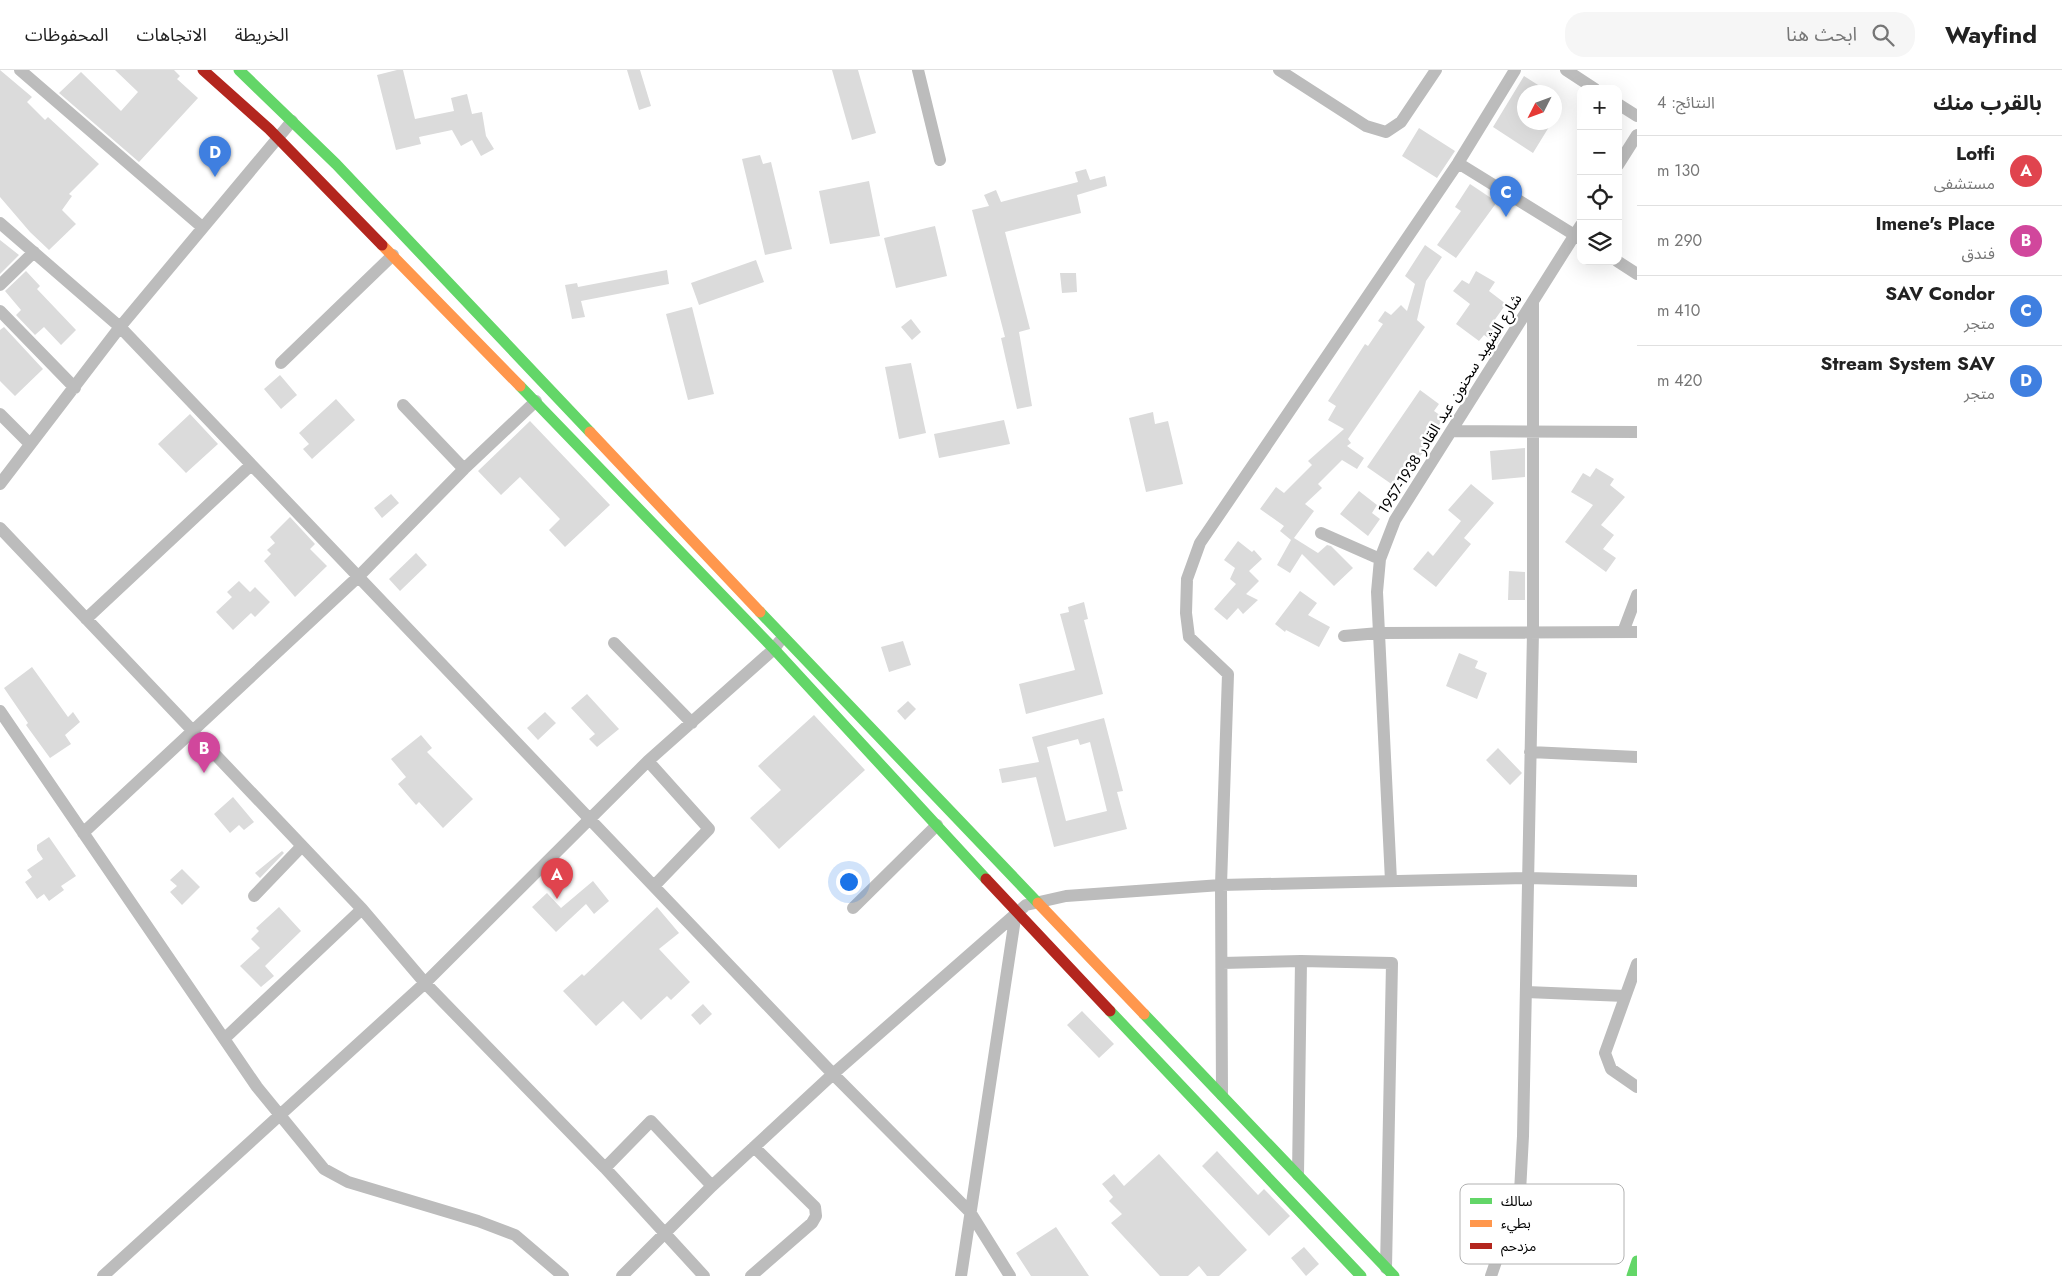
<!DOCTYPE html>
<html lang="ar">
<head>
<meta charset="utf-8">
<style>
	body { margin:0; font-family:Jost,"Noto Sans Arabic",sans-serif; background:#f6f6f6; color:#222; direction:rtl }
	.controls { position:absolute; right:15px; top:15px; display:grid; overflow:hidden; border-radius:10px; box-shadow:0 5px 20px #0002 }
	.controls button { width:45px; height:45px; display:grid; place-items:center; padding:0; border:0; border-bottom:1px solid #e0e0e0; background:#fff; color:#222; font:25px sans-serif }
	.compass { position:absolute; left:1517px; top:15px; width:45px; height:45px; border-radius:50%; background:#fff; box-shadow:0 5px 20px #0002; rotate:228deg }
	.you { position:absolute; left:848px; top:811px; width:18px; height:18px; margin:-12px; border:4px solid #fff; border-radius:50%; background:#1a73e8; box-shadow:0 0 0 8px #1a73e833 }
	.badge { display:grid; place-items:center; width:32px; height:32px; border-radius:50%; background:#0b8043; color:#fff; font-size:16px; font-weight:700 }
	.pin { position:absolute; translate:-50% -41px; filter:drop-shadow(0 1px 2px #0008) }
	.pin::after { content:''; position:absolute; top:26px; width:18px; height:15px; background:inherit; clip-path:polygon(0 0,100% 0,50% 100%) }
	.list { margin:0; padding:0; list-style:none }
	h2 { display:flex; justify-content:space-between; align-items:center; height:65px; margin:0; padding:0 20px; font-size:21px }
	h2 small { font-size:16px; font-weight:400; color:#767676 }
	.list li { display:grid; grid-template-columns:32px 1fr auto; gap:15px; align-items:center; box-sizing:border-box; height:70px; padding:0 20px; border-top:1px solid #e0e0e0 }
	.list b { display:block; font-size:19px; white-space:nowrap }
	.list p { margin:0; font-size:16px; white-space:nowrap; color:#767676 }
	.list em { font-size:16px; font-style:normal; color:#767676 }
	.icon { flex:none; width:28px; height:28px; fill:none; stroke:currentColor; stroke-width:2; stroke-linecap:round; stroke-linejoin:round }
	.map { position:relative; flex:none; width:1637px; height:1206px; overflow:hidden; direction:ltr }
	header { display:flex; align-items:center; gap:30px; box-sizing:border-box; height:70px; padding:0 25px; background:#fff; border-bottom:1px solid #e0e0e0 }
	header strong { font-size:24px }
	nav { display:flex; gap:28px; margin-inline-start:auto; font-size:18px }
	.search { width:350px; height:45px; background:#f6f6f6; display:flex; align-items:center; gap:12px; box-sizing:border-box; padding:0 18px; border-radius:20px; color:#767676; font-size:19px }
	main { display:flex }
	aside { flex:1; background:#fff }
	.map>svg:first-child { display:block }
</style>
</head>
<body>
<header>
<strong>Wayfind</strong>
<div class="search"><svg class="icon" aria-label="search" viewBox="0 0 24 24"><circle cx="10" cy="10" r="6"/><path d="M15 15l6 6"/></svg>ابحث هنا</div>
<nav><a>الخريطة</a><a>الاتجاهات</a><a>المحفوظات</a></nav>
</header>
<main>
<aside>
<h2>بالقرب منك<small>النتائج: 4</small></h2>
<ul class="list">
<li><span class="badge" style="background:#e0444e">A</span><div><b>Lotfi</b><p>مستشفى</p></div><em>130 m</em></li>
<li><span class="badge" style="background:#d1479c">B</span><div><b>Imene's Place</b><p>فندق</p></div><em>290 m</em></li>
<li><span class="badge" style="background:#3f7fe0">C</span><div><b>SAV Condor</b><p>متجر</p></div><em>410 m</em></li>
<li><span class="badge" style="background:#3f7fe0">D</span><div><b>Stream System SAV</b><p>متجر</p></div><em>420 m</em></li>
</ul>
</aside>
<div class="map">
<svg width="1637" height="1206" viewBox="0 0 1637 1206">
	<rect width="100%" height="100%" fill="#fff"/>
	<!-- building -->
	<path fill="#dbdbdb" fill-rule="evenodd" d="M 0,0 L 32,27 L 27,32 L 45,50 L 48,47 L 99,94 L 69,124 L 72,126 L 62,140 L 76,154 L 49,180 L 30,162 L 0,127 Z
		M 115,0 L 174,0 L 180,6 L 177,9 L 198,28 L 139,92 L 59,23 L 81,2 L 121,41 L 138,22 Z
		M 397,0 L 403,0 L 415,49 L 454,41 L 451,28 L 467,24 L 472,44 L 482,42 L 486,66 L 494,79 L 481,86 L 472,70 L 461,76 L 452,60 L 419,67 L 421,74 L 396,80 L 377,5 Z
		M 627,0 L 640,0 L 651,36 L 639,40 Z
		M 832,0 L 858,0 L 876,63 L 852,70 Z
		M 1524,6 L 1549,22 L 1524,22 L 1524,52 L 1552,52 L 1533,83 L 1493,57 Z
		M 1419,58 L 1455,81 L 1437,108 L 1402,86 Z
		M 760,85 L 763,94 L 771,92 L 792,179 L 765,185 L 742,89 Z
		M 1086,99 L 1090,110 L 1105,106 L 1107,116 L 1077,125 L 1081,143 L 1005,162 L 1030,259 L 1019,262 L 1032,336 L 1017,339 L 1001,268 L 1005,267 L 972,140 L 989,136 L 984,125 L 996,120 L 1001,132 L 1078,112 L 1075,102 Z
		M 869,111 L 880,166 L 830,174 L 819,121 Z
		M 1470,114 L 1497,132 L 1456,188 L 1437,175 L 1461,141 L 1455,137 Z
		M 935,156 L 947,206 L 896,218 L 884,168 Z
		M 0,170 L 19,185 L 0,204 Z
		M 1425,175 L 1442,187 L 1426,211 L 1417,250 L 1425,257 L 1348,369 L 1351,373 L 1347,376 L 1364,388 L 1357,399 L 1342,390 L 1318,414 L 1322,418 L 1305,434 L 1314,441 L 1294,468 L 1318,483 L 1327,475 L 1331,476 L 1353,498 L 1334,516 L 1302,484 L 1290,503 L 1277,495 L 1291,470 L 1280,461 L 1284,456 L 1260,439 L 1276,417 L 1284,423 L 1312,395 L 1308,391 L 1344,359 L 1328,350 L 1336,336 L 1328,331 L 1365,274 L 1368,276 L 1383,254 L 1378,251 L 1385,241 L 1391,245 L 1401,235 L 1407,241 L 1415,214 L 1405,206 Z
		M 756,190 L 764,212 L 699,235 L 691,213 Z
		M 667,200 L 669,214 L 581,231 L 585,247 L 572,249 L 565,215 L 577,213 L 578,217 Z
		M 26,201 L 40,216 L 37,219 L 76,260 L 61,275 L 44,257 L 35,265 L 16,245 L 21,240 L 5,221 Z
		M 1476,201 L 1495,212 L 1489,221 L 1506,234 L 1491,255 L 1503,263 L 1497,274 L 1484,265 L 1479,271 L 1456,254 L 1470,234 L 1453,221 L 1462,210 L 1469,214 Z
		M 1060,203 L 1076,203 L 1077,222 L 1062,223 Z
		M 692,237 L 714,324 L 688,330 L 666,244 Z
		M 911,249 L 921,262 L 912,270 L 901,257 Z
		M 4,257 L 43,299 L 15,326 L 0,311 L 0,260 Z
		M 911,293 L 926,363 L 899,369 L 885,297 Z
		M 280,305 L 297,325 L 281,339 L 264,319 Z
		M 1420,320 L 1439,334 L 1434,341 L 1444,348 L 1421,379 L 1424,381 L 1417,390 L 1421,393 L 1400,420 L 1367,397 Z
		M 336,329 L 355,350 L 312,389 L 303,379 L 309,374 L 299,363 Z
		M 1153,342 L 1155,354 L 1168,351 L 1183,414 L 1146,422 L 1129,348 Z
		M 190,344 L 218,374 L 186,403 L 158,374 Z
		M 1004,350 L 1010,374 L 939,388 L 934,364 Z
		M 530,351 L 610,435 L 565,477 L 549,460 L 560,449 L 520,407 L 501,425 L 478,401 Z
		M 1525,378 L 1525,407 L 1492,410 L 1490,381 Z
		M 1596,398 L 1614,409 L 1610,415 L 1625,427 L 1601,455 L 1614,465 L 1603,479 L 1616,488 L 1606,502 L 1565,472 L 1593,435 L 1571,422 L 1583,403 L 1590,407 Z
		M 1471,414 L 1494,433 L 1464,468 L 1471,474 L 1436,517 L 1413,499 L 1428,481 L 1433,486 L 1461,451 L 1448,440 Z
		M 1359,421 L 1377,435 L 1372,443 L 1380,449 L 1368,466 L 1340,444 Z
		M 391,424 L 399,433 L 382,448 L 374,438 Z
		M 290,447 L 315,474 L 310,479 L 327,496 L 295,527 L 264,491 L 271,484 L 267,480 L 275,473 L 270,467 Z
		M 1238,471 L 1252,482 L 1254,480 L 1262,489 L 1249,501 L 1259,511 L 1246,524 L 1258,530 L 1243,544 L 1238,538 L 1227,550 L 1214,539 L 1236,514 L 1230,509 L 1235,498 L 1224,490 Z
		M 416,483 L 427,495 L 400,521 L 389,509 Z
		M 1509,501 L 1525,502 L 1525,530 L 1508,530 Z
		M 239,511 L 250,522 L 255,517 L 270,532 L 255,547 L 251,543 L 233,560 L 216,542 L 232,527 L 227,522 Z
		M 1300,521 L 1317,533 L 1308,545 L 1330,557 L 1319,577 L 1286,560 L 1285,562 L 1275,554 Z
		M 1084,532 L 1088,549 L 1084,550 L 1103,624 L 1026,644 L 1019,614 L 1075,600 L 1060,544 L 1069,542 L 1068,537 Z
		M 903,571 L 911,595 L 889,602 L 881,577 Z
		M 1459,583 L 1478,591 L 1475,598 L 1487,603 L 1477,629 L 1446,616 Z
		M 32,597 L 68,647 L 73,642 L 80,652 L 65,665 L 71,674 L 50,688 L 26,655 L 28,653 L 4,618 Z
		M 587,624 L 619,659 L 597,677 L 589,669 L 595,664 L 571,638 Z
		M 908,631 L 916,639 L 905,650 L 897,641 Z
		M 545,642 L 556,653 L 538,670 L 527,658 Z
		M 814,645 L 865,700 L 779,779 L 750,748 L 781,720 L 758,696 Z
		M 1104,648 L 1123,721 L 1117,722 L 1127,759 L 1054,777 L 1036,707 L 1002,713 L 999,699 L 1039,692 L 1032,667 ZM 1078,669 L 1080,675 L 1090,672 L 1107,741 L 1066,751 L 1047,677 Z
		M 421,665 L 432,678 L 427,682 L 473,729 L 443,758 L 419,732 L 416,735 L 398,714 L 406,707 L 391,689 Z
		M 1498,678 L 1522,703 L 1510,715 L 1486,690 Z
		M 233,727 L 254,752 L 244,760 L 239,755 L 230,763 L 214,744 Z
		M 49,767 L 76,806 L 61,816 L 64,820 L 49,831 L 44,824 L 37,829 L 25,812 L 32,807 L 27,800 L 43,789 L 37,780 L 37,775 Z
		M 282,781 L 284,783 L 260,808 L 255,803 Z
		M 182,799 L 200,817 L 182,835 L 170,822 L 177,816 L 170,810 Z
		M 593,811 L 609,831 L 594,844 L 586,834 L 556,862 L 532,837 L 547,823 L 561,838 Z
		M 279,837 L 301,861 L 265,896 L 274,906 L 261,917 L 240,896 L 260,878 L 251,869 L 259,861 L 256,858 Z
		M 657,837 L 679,863 L 659,879 L 690,912 L 671,930 L 667,926 L 641,950 L 623,931 L 596,956 L 563,921 L 582,904 L 584,906 Z
		M 703,934 L 712,944 L 700,955 L 691,945 Z
		M 1082,941 L 1114,974 L 1099,988 L 1067,955 Z
		M 1217,1081 L 1258,1125 L 1264,1119 L 1290,1146 L 1269,1166 L 1202,1096 Z
		M 1159,1084 L 1247,1180 L 1219,1206 L 1207,1206 L 1199,1196 L 1188,1206 L 1160,1206 L 1111,1153 L 1122,1144 L 1109,1131 L 1113,1127 L 1102,1114 L 1114,1104 L 1124,1116 Z
		M 1056,1157 L 1089,1206 L 1031,1206 L 1016,1183 Z
		M 1304,1177 L 1319,1194 L 1306,1206 L 1291,1188 Z"/>
	<g fill="none" stroke-linecap="round" stroke-linejoin="round">
		<!-- street -->
		<path stroke="#bcbcbc" stroke-width="12" d="M 20,0 L 202,157
			M 918,0 L 940,90
			M 1279,0 L 1366,56 L 1386,62 L 1401,52 L 1436,0
			M 1566,0 L 1595,19
			M 1618,34 L 1637,46
			M 1458,93 L 1581,169
			M 1618,95 L 1637,65
			M 0,153 L 120,257 L 833,1004 L 970,1142 L 1010,1206
			M 1617,191 L 1637,204
			M 0,215 L 34,182
			M 0,241 L 75,318
			M 281,293 L 393,185
			M 403,335 L 464,399
			M 0,344 L 30,374
			M 1451,361 L 1637,362
			M 0,414 L 120,257 L 292,51
			M 0,458 L 362,839 L 425,913 L 605,1098 L 704,1206
			M 1321,463 L 1380,489
			M 86,549 L 251,395
			M 1623,562 L 1637,525
			M 1344,566 L 1379,563 L 1637,562
			M 614,573 L 692,653
			M 0,641 L 257,1017 L 324,1099 L 348,1112 L 478,1151 L 515,1165 L 563,1206
			M 1530,682 L 1637,687
			M 648,691 L 709,759 L 654,816
			M 83,763 L 358,507 L 464,399 L 536,331
			M 1391,811 L 1377,522 L 1380,489 L 1395,450 L 1581,155
			M 254,826 L 302,776
			M 853,838 L 937,755
			M 1222,893 L 1301,891
			M 1637,894 L 1605,983 L 1611,999 L 1637,1017
			M 1526,922 L 1625,926
			M 224,969 L 362,839
			M 1222,1025 L 1221,815 L 1228,604 L 1189,567 L 1186,543 L 1187,509 L 1200,473 L 1458,93 L 1515,0
			M 605,1098 L 651,1051 L 712,1116
			M 1298,1105 L 1301,891 L 1392,893 L 1386,1198
			M 103,1206 L 425,913 L 648,691 L 774,579 L 779,572
			M 622,1206 L 712,1116 L 833,1004 L 1026,835 L 1066,826 L 1221,815 L 1528,808 L 1637,811
			M 751,1206 L 812,1153 L 816,1146 L 815,1137 L 754,1077
			M 961,1206 L 1016,842
			M 1491,1206 L 1520,1122 L 1523,1066 L 1533,562 L 1533,231"/>
		<!-- fast -->
		<path stroke="#63d668" stroke-width="11" d="M 239,0 L 336,94 L 590,362
			M 520,316 L 774,579 L 986,809
			M 760,542 L 1038,833
			M 1110,941 L 1361,1206
			M 1144,944 L 1394,1206
			M 1632,1206 L 1637,1191"/>
		<!-- slow -->
		<path stroke="#ff974d" stroke-width="11" d="M 382,175 L 520,316
			M 590,362 L 760,542
			M 1038,833 L 1144,944"/>
		<!-- jam -->
		<path stroke="#b3261e" stroke-width="11" d="M 203,0 L 269,59 L 382,175
			M 986,809 L 1110,941"/>
	</g>
	<g text-anchor="middle" stroke-width="5" stroke-linejoin="round" paint-order="stroke">
		<!-- street labels -->
		<g font-size="15" fill="#000" stroke="#fff">
			<text transform="translate(1450 334) rotate(-58)" y="5">شارع الشهيد سحنون عبد القادر 1938-1957</text>
		</g>
	</g>
	<!-- legend -->
	<rect x="1460" y="1114" width="164" height="80" rx="8" fill="#fff" stroke="#b2b2b2" stroke-width="1"/>
	<rect x="1470" y="1128" width="22" height="6" fill="#63d668"/>
	<rect x="1470" y="1150" width="22" height="7" fill="#ff974d"/>
	<rect x="1470" y="1173" width="22" height="6" fill="#b3261e"/>
	<g font-size="14" fill="#000">
		<text x="1501" y="1136">سالك</text>
		<text x="1501" y="1158">بطيء</text>
		<text x="1501" y="1181">مزدحم</text>
	</g>
</svg>
<div class="controls">
<button>+</button>
<button>−</button>
<button><svg class="icon" aria-label="locate" viewBox="0 0 24 24"><circle cx="12" cy="12" r="6"/><path d="M12 2v4M12 18v4M2 12h4M18 12h4"/></svg></button>
<button><svg class="icon" aria-label="layers" viewBox="0 0 24 24"><path d="M12 4l9 5-9 5-9-5zM3 14l9 5 9-5"/></svg></button>
</div>
<svg class="compass" viewBox="-18 -18 36 36"><path d="M0-13l5 13h-10z" fill="#e53935"/><path d="M0 13l5-13h-10z" fill="#767676"/></svg>
<div class="you"></div>
<div class="pin badge" style="left:557px;top:829px;background:#e0444e">A</div>
<div class="pin badge" style="left:204px;top:703px;background:#d1479c">B</div>
<div class="pin badge" style="left:1506px;top:147px;background:#3f7fe0">C</div>
<div class="pin badge" style="left:215px;top:107px;background:#3f7fe0">D</div>
</div>
</main>
</body>
</html>
